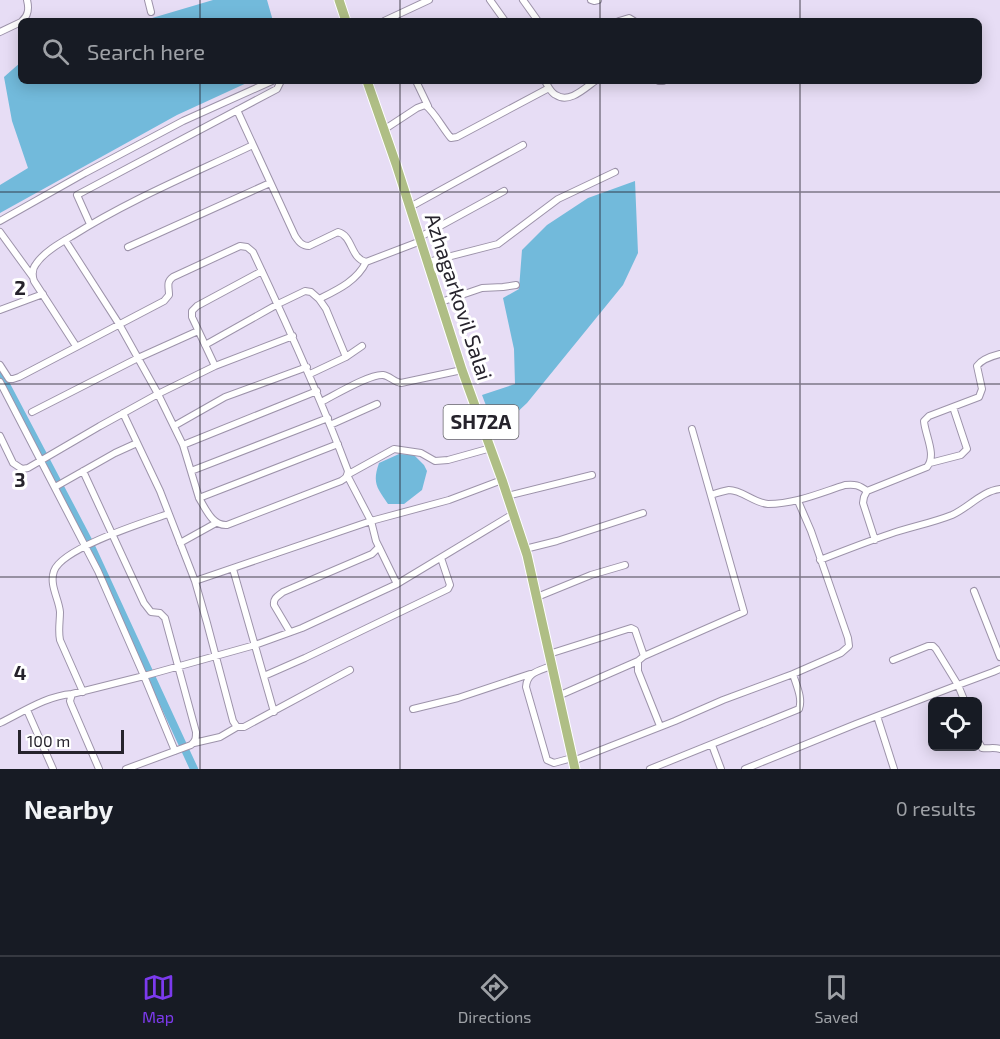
<!DOCTYPE html>
<html lang="en">
<head>
<meta charset="utf-8">
<style>
	body { margin:0; font-family:"Exo 2",sans-serif; background:#20242c; color:#f1f3f6 }
	.controls { position:absolute; right:18px; bottom:18px; display:grid; overflow:hidden; border-radius:9px; box-shadow:0 3px 15px #0003 }
	.controls button { width:54px; height:54px; display:grid; place-items:center; padding:0; border:0; border-bottom:2px solid #363941; background:#171b24; color:#f1f3f6; font:30px sans-serif }
	.scale { position:absolute; left:18px; bottom:15px; width:106px; box-sizing:border-box; padding-left:6px; border:3px solid #26232c; border-top:0; font-size:16px; line-height:21px; white-space:nowrap; color:#26232c; -webkit-text-stroke:4px #fff; paint-order:stroke }
	.list { margin:0; padding:0; list-style:none }
	h2 { display:flex; justify-content:space-between; align-items:center; height:78px; margin:0; padding:0 24px; font-size:26px }
	h2 small { font-size:20px; font-weight:400; color:#9ea1a6 }
	.icon { flex:none; width:33px; height:33px; fill:none; stroke:currentColor; stroke-width:2; stroke-linecap:round; stroke-linejoin:round }
	.map { position:relative; flex:none; width:1000px; height:769px; overflow:hidden }
	.search { position:absolute; background:#171b24; box-shadow:0 3px 15px #0003; left:18px; right:18px; top:18px; height:66px; display:flex; align-items:center; gap:15px; box-sizing:border-box; padding:0 21px; border-radius:9px; color:#9ea1a6; font-size:22px }
	.sheet { height:186px; background:#171b24 }
	nav { display:flex; justify-content:space-around; align-items:center; box-sizing:border-box; height:84px; border-top:2px solid #363941; background:#171b24; font-size:16px; color:#9ea1a6 }
	nav a { display:grid; justify-items:center; gap:3px }
	nav .on { color:#7c3aed }
	.map>svg:first-child { display:block }
</style>
</head>
<body>
<div class="map">
<svg width="1000" height="769" viewBox="0 0 1000 769">
	<rect width="100%" height="100%" fill="#e7ddf5"/>
	<!-- water -->
	<path fill="#72badb" d="M 213,0 L 267,0 L 273,21 L 142,21 Z
		M 21,62 L 21,81 L 251,81 L 177,115 L 0,213 L 0,185 L 28,168 L 12,121 L 4,77 Z
		M 635,181 L 638,253 L 623,285 L 527,403 L 496,432 L 482,395 L 515,384 L 514,349 L 503,298 L 519,289 L 522,250 L 547,225 L 588,198 Z
		M 399,454 L 414,455 L 424,465 L 427,471 L 422,490 L 404,504 L 388,504 C 377,488 372,483 379,463 Z"/>
	<g fill="none" stroke-linecap="round" stroke-linejoin="round">
		<!-- canal -->
		<path stroke="#72badb" stroke-width="8" d="M 0,373 L 89,542 L 194,769"/>
		<defs>
			<path id="street" d="M 148,0 L 151,12
				M 490,0 L 505,21
				M 523,0 L 538,21
				M 591,0 L 594,1 L 598,0
				M 22,21 C 29,15 29,8 27,0
				M 384,21 L 429,0
				M 619,21 L 629,18 L 634,21
				M 0,32 L 21,22
				M 416,81 L 428,106
				M 659,81 L 663,81
				M 549,88 C 551,91 553,94 556,95 C 569,104 585,88 595,81
				M 237,110 L 295,236 C 299,242 302,246 309,246 L 338,232 C 353,236 350,258 366,262 L 421,241
				M 385,129 L 417,108 L 425,105 C 434,111 443,129 451,138 L 457,137 L 549,88 L 545,81
				M 410,207 L 523,145
				M 0,221 L 85,173 L 183,121 L 272,81
				M 90,224 L 77,195 L 277,89 L 281,81
				M 0,232 L 32,276
				M 420,237 L 504,191
				M 65,240 L 119,324 L 158,394 L 215,366 L 293,336
				M 128,247 L 270,183
				M 428,262 L 498,244 L 558,199 L 615,172
				M 319,299 C 337,290 357,281 366,262
				M 441,302 L 482,288 L 503,287 L 516,285
				M 0,310 L 43,294
				M 205,345 L 278,304 L 305,291 L 311,292 L 319,299 L 326,309 L 346,357
				M 76,346 L 34,281 C 32,275 32,269 36,264 C 44,252 60,243 72,236 C 129,200 192,174 253,145
				M 0,365 L 9,379 L 13,379 L 19,377 L 164,301 L 169,295 C 169,287 166,282 173,277 L 240,246 L 247,247 L 253,252 C 287,324 320,396 348,471 C 347,477 346,478 341,481 L 227,525 C 212,526 206,509 199,498
				M 215,366 L 192,317 L 192,311 L 197,306 L 262,271
				M 310,374 L 346,357 L 362,346
				M 0,382 L 98,571 L 144,676 L 255,645 L 302,628 L 397,584 L 513,514
				M 321,402 C 335,395 369,374 383,375 C 390,376 394,382 401,383 L 462,370
				M 32,412 L 138,358 L 198,331
				M 123,413 L 160,491 L 195,581
				M 330,425 L 377,404
				M 174,426 L 225,397 L 307,367
				M 0,436 L 13,463 L 22,469 L 28,468 L 100,426 L 158,394 L 183,445 L 199,498 L 338,444
				M 183,445 L 317,391
				M 930,463 L 961,455 L 967,449 L 953,407
				M 83,471 L 144,603 L 151,612 L 160,613 L 165,618 L 196,732 C 196,738 196,741 191,745 L 126,769
				M 191,471 L 328,418
				M 55,487 L 115,453 L 137,443
				M 711,495 C 717,493 723,491 729,490 C 742,490 754,503 768,504 C 795,504 820,493 845,485 C 855,484 859,485 867,491
				M 507,496 L 592,475
				M 875,540 L 863,503 L 864,497 L 867,491 L 927,467 C 937,455 925,435 924,421 L 929,416 L 979,397 L 982,389 L 977,366 C 982,359 992,356 1000,354
				M 180,543 L 216,523
				M 379,547 L 397,584
				M 525,549 L 557,541 L 643,513
				M 820,560 C 843,551 866,542 890,534 C 910,527 932,523 952,515 C 968,508 982,491 1000,489
				M 233,569 L 274,712
				M 974,591 L 1000,657
				M 537,597 L 591,575 L 625,565
				M 290,632 L 274,605 C 273,598 278,596 283,592 L 372,554 L 379,547 L 376,541 L 371,521 L 347,475 L 394,449 L 421,453 L 435,461 L 448,460 L 491,448
				M 549,654 L 631,628 L 635,630 L 644,656
				M 893,660 L 928,646 L 933,646 L 936,649 L 958,685 L 993,672 L 1000,669
				M 551,666 C 539,671 527,672 526,687 L 547,760 L 554,763 L 572,758
				M 350,670 L 244,727 L 237,727 L 233,721 L 207,623 L 195,581 L 371,521 L 449,500 L 502,480
				M 264,676 L 305,658 L 448,589 L 450,585 L 441,558
				M 83,692 L 60,640 C 58,630 60,622 60,612 C 59,599 49,585 54,571 C 62,548 145,522 168,514
				M 558,696 L 638,661
				M 413,709 L 458,698 L 530,674
				M 27,710 L 53,769
				M 877,716 L 894,769
				M 0,723 C 23,712 46,696 72,694
				M 660,726 L 638,671 L 638,661 L 644,656 L 744,612 L 692,429
				M 978,741 L 982,748 C 988,749 994,747 1000,749
				M 194,743 L 220,737 L 237,727
				M 712,745 L 721,769
				M 573,761 L 675,721 L 723,700 L 793,674 L 841,653 L 849,646 L 848,638 L 811,531 L 798,501
				M 99,769 L 71,704 L 70,701 L 72,694 L 144,676 L 175,751
				M 650,769 L 799,709 C 803,698 796,685 793,674
				M 745,769 L 856,724 L 958,685 L 965,702"/>
			<path id="primary" d="M 339,0 L 346,21
				M 367,81 L 396,164 L 462,370 L 502,480 L 527,555 L 575,769"/>
		</defs>
		<!-- street casing -->
		<use href="#street" stroke="#9d93aa" stroke-width="8"/>
		<!-- primary casing -->
		<use href="#primary" stroke="#fff" stroke-width="11"/>
		<!-- street -->
		<use href="#street" stroke="#fff" stroke-width="6"/>
		<!-- primary -->
		<use href="#primary" stroke="#afbe85" stroke-width="9"/>
	</g>
	<!-- grid -->
	<path fill="none" stroke="#26232c" stroke-width="1.5" stroke-opacity="0.55" d="M 200,0 L 200,21M 400,0 L 400,21M 600,0 L 600,21M 800,0 L 800,21M 200,81 L 200,769M 400,81 L 400,769M 600,81 L 600,769M 800,81 L 800,769M 0,192 L 1000,192M 0,384 L 1000,384M 0,577 L 1000,577"/>
	<g text-anchor="middle" stroke-width="6" stroke-linejoin="round" paint-order="stroke">
		<!-- shield labels -->
		<rect fill="#fff" stroke="#67656b" stroke-width="1.5" x="443.5" y="405" width="75" height="34" rx="4.5"/>
		<g font-size="20" font-weight="bold" fill="#26232c">
			<text x="481" y="429">SH72A</text>
		</g>
		<!-- street labels -->
		<g font-size="21" fill="#26232c" stroke="#fff">
			<text transform="translate(458 297) rotate(72)" y="7">Azhagarkovil Salai</text>
		</g>
	</g>
	<g font-size="20" text-anchor="middle" font-weight="bold" fill="#26232c" stroke="#fff" stroke-width="6" stroke-linejoin="round" paint-order="stroke">
		<text x="20" y="295">2</text>
		<text x="20" y="487">3</text>
		<text x="20" y="680">4</text>
	</g>
</svg>
<div class="controls">
<button><svg class="icon" aria-label="locate" viewBox="0 0 24 24"><circle cx="12" cy="12" r="6"/><path d="M12 2v4M12 18v4M2 12h4M18 12h4"/></svg></button>
</div>
<div class="scale">100 m</div>
<div class="search"><svg class="icon" aria-label="search" viewBox="0 0 24 24"><circle cx="10" cy="10" r="6"/><path d="M15 15l6 6"/></svg>Search here</div>
</div>
<section class="sheet">
<h2>Nearby<small>0 results</small></h2>
<ul class="list">
</ul>
</section>
<nav>
<a class="on"><svg class="icon" aria-label="map" viewBox="0 0 24 24"><path d="M3 6l6-2 6 2 6-2v14l-6 2-6-2-6 2zM9 4v14M15 6v14"/></svg>Map</a>
<a><svg class="icon" aria-label="directions" viewBox="0 0 24 24"><path d="M12 3l9 9-9 9-9-9zM9 14v-3h6M13 9l2 2-2 2"/></svg>Directions</a>
<a><svg class="icon" aria-label="saved" viewBox="0 0 24 24"><path d="M7 4h10v16l-5-4-5 4z"/></svg>Saved</a>
</nav>
</body>
</html>
